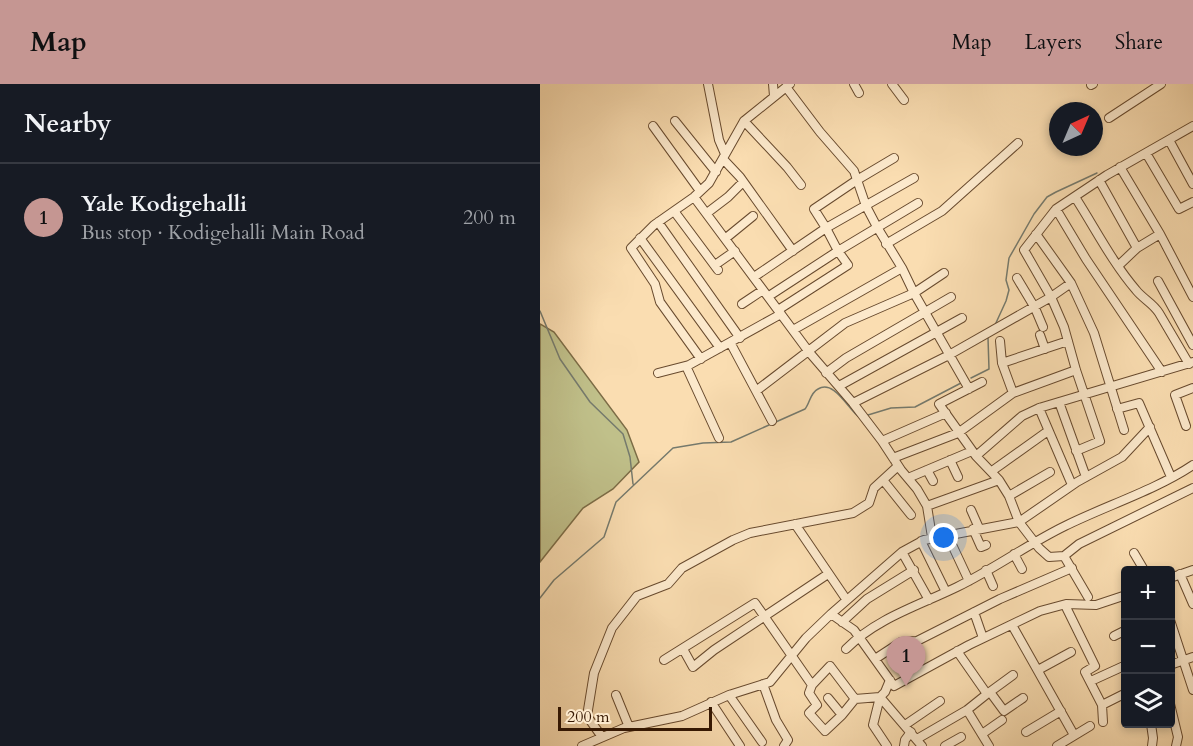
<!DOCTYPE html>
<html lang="en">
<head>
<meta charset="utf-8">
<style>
	body { margin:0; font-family:Cardo,serif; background:#242831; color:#f1f3f6 }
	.controls { position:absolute; right:18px; bottom:18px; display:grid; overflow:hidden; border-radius:6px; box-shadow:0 3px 9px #0003 }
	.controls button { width:54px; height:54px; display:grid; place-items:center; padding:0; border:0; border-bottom:2px solid #363941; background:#171b24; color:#f1f3f6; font:30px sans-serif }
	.compass { position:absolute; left:509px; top:18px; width:54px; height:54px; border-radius:50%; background:#171b24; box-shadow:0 3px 9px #0003; rotate:44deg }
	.scale { position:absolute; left:18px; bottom:15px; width:154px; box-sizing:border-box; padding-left:6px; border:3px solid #371903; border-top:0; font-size:16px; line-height:21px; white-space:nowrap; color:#371903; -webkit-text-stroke:4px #fce9cc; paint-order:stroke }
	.you { position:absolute; left:404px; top:454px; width:21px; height:21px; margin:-15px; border:4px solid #fff; border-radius:50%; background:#1a73e8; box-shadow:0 0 0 9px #1a73e833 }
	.badge { display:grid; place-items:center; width:39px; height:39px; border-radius:50%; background:#c59692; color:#111; font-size:20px; font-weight:700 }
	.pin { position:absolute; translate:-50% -50px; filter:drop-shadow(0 2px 3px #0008) }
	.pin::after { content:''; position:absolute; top:32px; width:21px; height:18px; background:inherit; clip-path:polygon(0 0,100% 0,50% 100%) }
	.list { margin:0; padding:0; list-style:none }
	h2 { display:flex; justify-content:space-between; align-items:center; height:78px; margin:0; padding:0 24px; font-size:26px }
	h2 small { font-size:20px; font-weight:400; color:#9ea1a6 }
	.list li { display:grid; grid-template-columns:39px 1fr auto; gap:18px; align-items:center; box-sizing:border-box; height:108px; padding:0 24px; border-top:2px solid #363941 }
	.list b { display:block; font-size:22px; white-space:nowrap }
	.list p { margin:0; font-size:20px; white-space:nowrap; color:#9ea1a6 }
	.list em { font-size:20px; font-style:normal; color:#9ea1a6 }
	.icon { flex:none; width:33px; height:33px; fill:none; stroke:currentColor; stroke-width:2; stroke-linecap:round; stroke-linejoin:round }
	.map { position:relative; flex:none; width:653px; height:662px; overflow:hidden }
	header { display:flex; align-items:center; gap:36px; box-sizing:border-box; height:84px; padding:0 30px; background:#c59692; color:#111 }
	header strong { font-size:28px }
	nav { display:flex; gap:33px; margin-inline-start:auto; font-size:21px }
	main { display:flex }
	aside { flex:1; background:#171b24 }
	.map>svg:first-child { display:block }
</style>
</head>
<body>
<header>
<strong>Map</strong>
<nav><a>Map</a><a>Layers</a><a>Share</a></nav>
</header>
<main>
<aside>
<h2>Nearby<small></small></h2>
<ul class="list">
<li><span class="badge">1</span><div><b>Yale Kodigehalli</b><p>Bus stop · Kodigehalli Main Road</p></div><em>200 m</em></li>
</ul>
</aside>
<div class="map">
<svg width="653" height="662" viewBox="0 0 653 662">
	<rect width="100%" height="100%" fill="#faddb1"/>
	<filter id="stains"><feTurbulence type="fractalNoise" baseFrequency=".00333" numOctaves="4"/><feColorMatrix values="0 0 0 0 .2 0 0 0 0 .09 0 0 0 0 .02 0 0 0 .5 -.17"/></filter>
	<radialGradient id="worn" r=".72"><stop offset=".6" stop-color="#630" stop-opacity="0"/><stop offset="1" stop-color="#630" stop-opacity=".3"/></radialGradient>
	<!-- green -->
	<path fill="#c0c08a" stroke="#7c6c46" stroke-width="1.5" d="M 0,240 L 14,248 L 87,346 L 99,378 L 73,405 L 43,424 L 0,478 Z"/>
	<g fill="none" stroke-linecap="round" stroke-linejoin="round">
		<!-- stream -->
		<path stroke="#757a6d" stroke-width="1.5" d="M 0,227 L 20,275 L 50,318 L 83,350 L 90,373 L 93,400
			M 455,241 L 466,217 L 469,206 L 466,196 L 469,174 L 494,130 L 507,113 L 516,108 L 557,89
			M 431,294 L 449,285 L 448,254
			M 328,331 L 351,324 L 375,323 L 421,299
			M 0,514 L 14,496 L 64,453 L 76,418 L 133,364 L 163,359 L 191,358 L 265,325 C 270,319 270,309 278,305 C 294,295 308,325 319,333"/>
		<defs>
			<path id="minor" d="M 168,0 L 179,56 L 185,70
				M 233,0 L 234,12
				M 314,0 L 319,9
				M 352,0 L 364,16
				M 551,1 L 553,0
				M 246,3 L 280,48 L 314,87 L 326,122 L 337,143 L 362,184 L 374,209 L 429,305
				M 569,34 L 621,0
				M 135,37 L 176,88
				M 204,37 L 247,83 L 261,101
				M 113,42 L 160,107
				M 629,56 L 653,100
				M 606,69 L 639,125 L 653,118
				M 354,74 L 317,96 L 274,125 L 286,144 L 374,94
				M 183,75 L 200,93 L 253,167
				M 580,83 L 620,150 L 653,213
				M 559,96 L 597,164 L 620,150
				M 154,113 L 269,268 L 313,319 L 342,357 L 361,386 L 377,405 L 387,422 L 392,453
				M 535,113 C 555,144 572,178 596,206 C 603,215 613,219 619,229 L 649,280
				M 516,125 L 546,175 L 622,288
				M 134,127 L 178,186
				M 167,129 L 188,113 L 203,98
				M 118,138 L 200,254
				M 496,150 L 531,199 L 554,249 L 584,346
				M 100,154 L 180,264
				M 186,154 L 213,132
				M 346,160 L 402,127 L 478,59
				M 175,181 L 195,167
				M 578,182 L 597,164
				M 214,193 L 286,144 L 298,167 L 229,212
				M 477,194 L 495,224 L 503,243
				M 618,197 L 653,261
				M 531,199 L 511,213 L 524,243 L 536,286 L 560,357 L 536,367
				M 202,220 L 223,206
				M 238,226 L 308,181 L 298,167 L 378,119
				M 253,246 L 362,184
				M 500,251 L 505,265
				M 460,257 L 462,279
				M 191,260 L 232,337
				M 161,275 L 120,218 L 115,200 L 91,164 L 114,141 L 154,113 L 169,99 L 204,37 L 250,0
				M 146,282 L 179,354
				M 118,289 L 149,281 L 241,230
				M 286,289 L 306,274 L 411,213
				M 442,298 L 399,320 L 436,372 L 459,396 L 469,412 L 479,438 L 537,398 L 582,373 L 610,343
				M 299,302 L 422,234
				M 216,307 L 305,239 L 374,209 L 404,189
				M 473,309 L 462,279 L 528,257
				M 519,318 L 546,393
				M 313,319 L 409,271 L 511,213 L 484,166 L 516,125 L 567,91 L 653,42
				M 499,324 L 532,401
				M 577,325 L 599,319 L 631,393
				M 646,342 L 635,311 L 653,304
				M 342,357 L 406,329
				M 436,372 L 482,332 L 499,324 L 653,278
				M 353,374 L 418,349 L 473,309 L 536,286
				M 410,376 L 418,393
				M 387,386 L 393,397
				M 452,387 L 508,347
				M 368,394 L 432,367
				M 343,396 L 371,431
				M 469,412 L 510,388
				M 387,422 L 459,396
				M 431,426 L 439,444
				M 255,440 L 306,515
				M 433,445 L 441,463 L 446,461
				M 407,450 L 429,497
				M 381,457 L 406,508
				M 362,468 L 389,516
				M 594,469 L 604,486
				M 474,470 L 482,485
				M 524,472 L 539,460 L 653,404
				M 446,486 L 453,502
				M 640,490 L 653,520
				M 630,494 L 653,486
				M 525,521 L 555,582 L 545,588 L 562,621 L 586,609
				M 434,528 L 443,554
				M 291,530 L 362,468 L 384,456 L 479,438 L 499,464 L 509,473 L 524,472 L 548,513
				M 630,536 L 653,606
				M 302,538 L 327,515 L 374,486
				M 472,541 L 534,651
				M 574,552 L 586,546
				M 143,565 L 153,583 L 174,566 L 288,490
				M 306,565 C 337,534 378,522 417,503 C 454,485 488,460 525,442 C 565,422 616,406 653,381
				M 417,567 L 447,610 L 473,591
				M 335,575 L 361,558 L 377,557 L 460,515 L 532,484
				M 124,576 L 215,519 L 272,601
				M 630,581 L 653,573
				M 498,586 L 531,568
				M 551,597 L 586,581
				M 223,600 L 236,636 L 248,656 L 244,662
				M 450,608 L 464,627 L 483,614
				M 76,611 L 89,643
				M 189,611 L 222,658
				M 288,614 L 302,631 L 285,647 L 269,629 L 277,621 L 269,609 L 272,601 L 290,582 L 315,615 L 340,613 L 382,662
				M 171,618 L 200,662
				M 630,620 L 638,653 L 636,662
				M 562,621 L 563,638
				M 427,626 L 449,662
				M 302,631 L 315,615
				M 611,640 L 613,654 L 612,662
				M 365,641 L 400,617
				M 486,648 L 521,627
				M 442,650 L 462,636
				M 62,653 L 47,632 L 54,589 L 72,544 L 97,512 L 128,500 L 142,484 L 193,456 L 210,449 L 313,429 L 329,419 L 334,404 L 358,382
				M 377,655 L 427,626 L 447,610
				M 42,662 L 84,644 L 142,632 L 189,611 L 230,598 L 266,554 L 291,530 L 314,546 L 354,602 L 429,561 L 500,527 L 526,520 L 556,521 L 586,511
				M 347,662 L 333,641 L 340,613 L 345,608 L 350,596
				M 364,662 L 365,656 L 371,648
				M 405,662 L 421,653
				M 517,662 L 550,642"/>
		</defs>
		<!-- minor casing -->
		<use href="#minor" stroke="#684a2e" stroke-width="10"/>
		<!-- minor -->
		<use href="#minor" stroke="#fce9cc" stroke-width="8"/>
	</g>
	<rect width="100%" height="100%" filter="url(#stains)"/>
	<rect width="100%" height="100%" fill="url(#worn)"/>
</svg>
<div class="controls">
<button>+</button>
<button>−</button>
<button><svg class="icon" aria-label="layers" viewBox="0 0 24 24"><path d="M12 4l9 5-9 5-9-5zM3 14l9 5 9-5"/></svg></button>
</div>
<svg class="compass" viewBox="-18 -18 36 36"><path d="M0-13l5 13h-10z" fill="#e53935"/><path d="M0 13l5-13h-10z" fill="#9ea1a6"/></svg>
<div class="scale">200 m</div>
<div class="you"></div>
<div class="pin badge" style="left:366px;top:602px">1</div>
</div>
</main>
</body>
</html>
